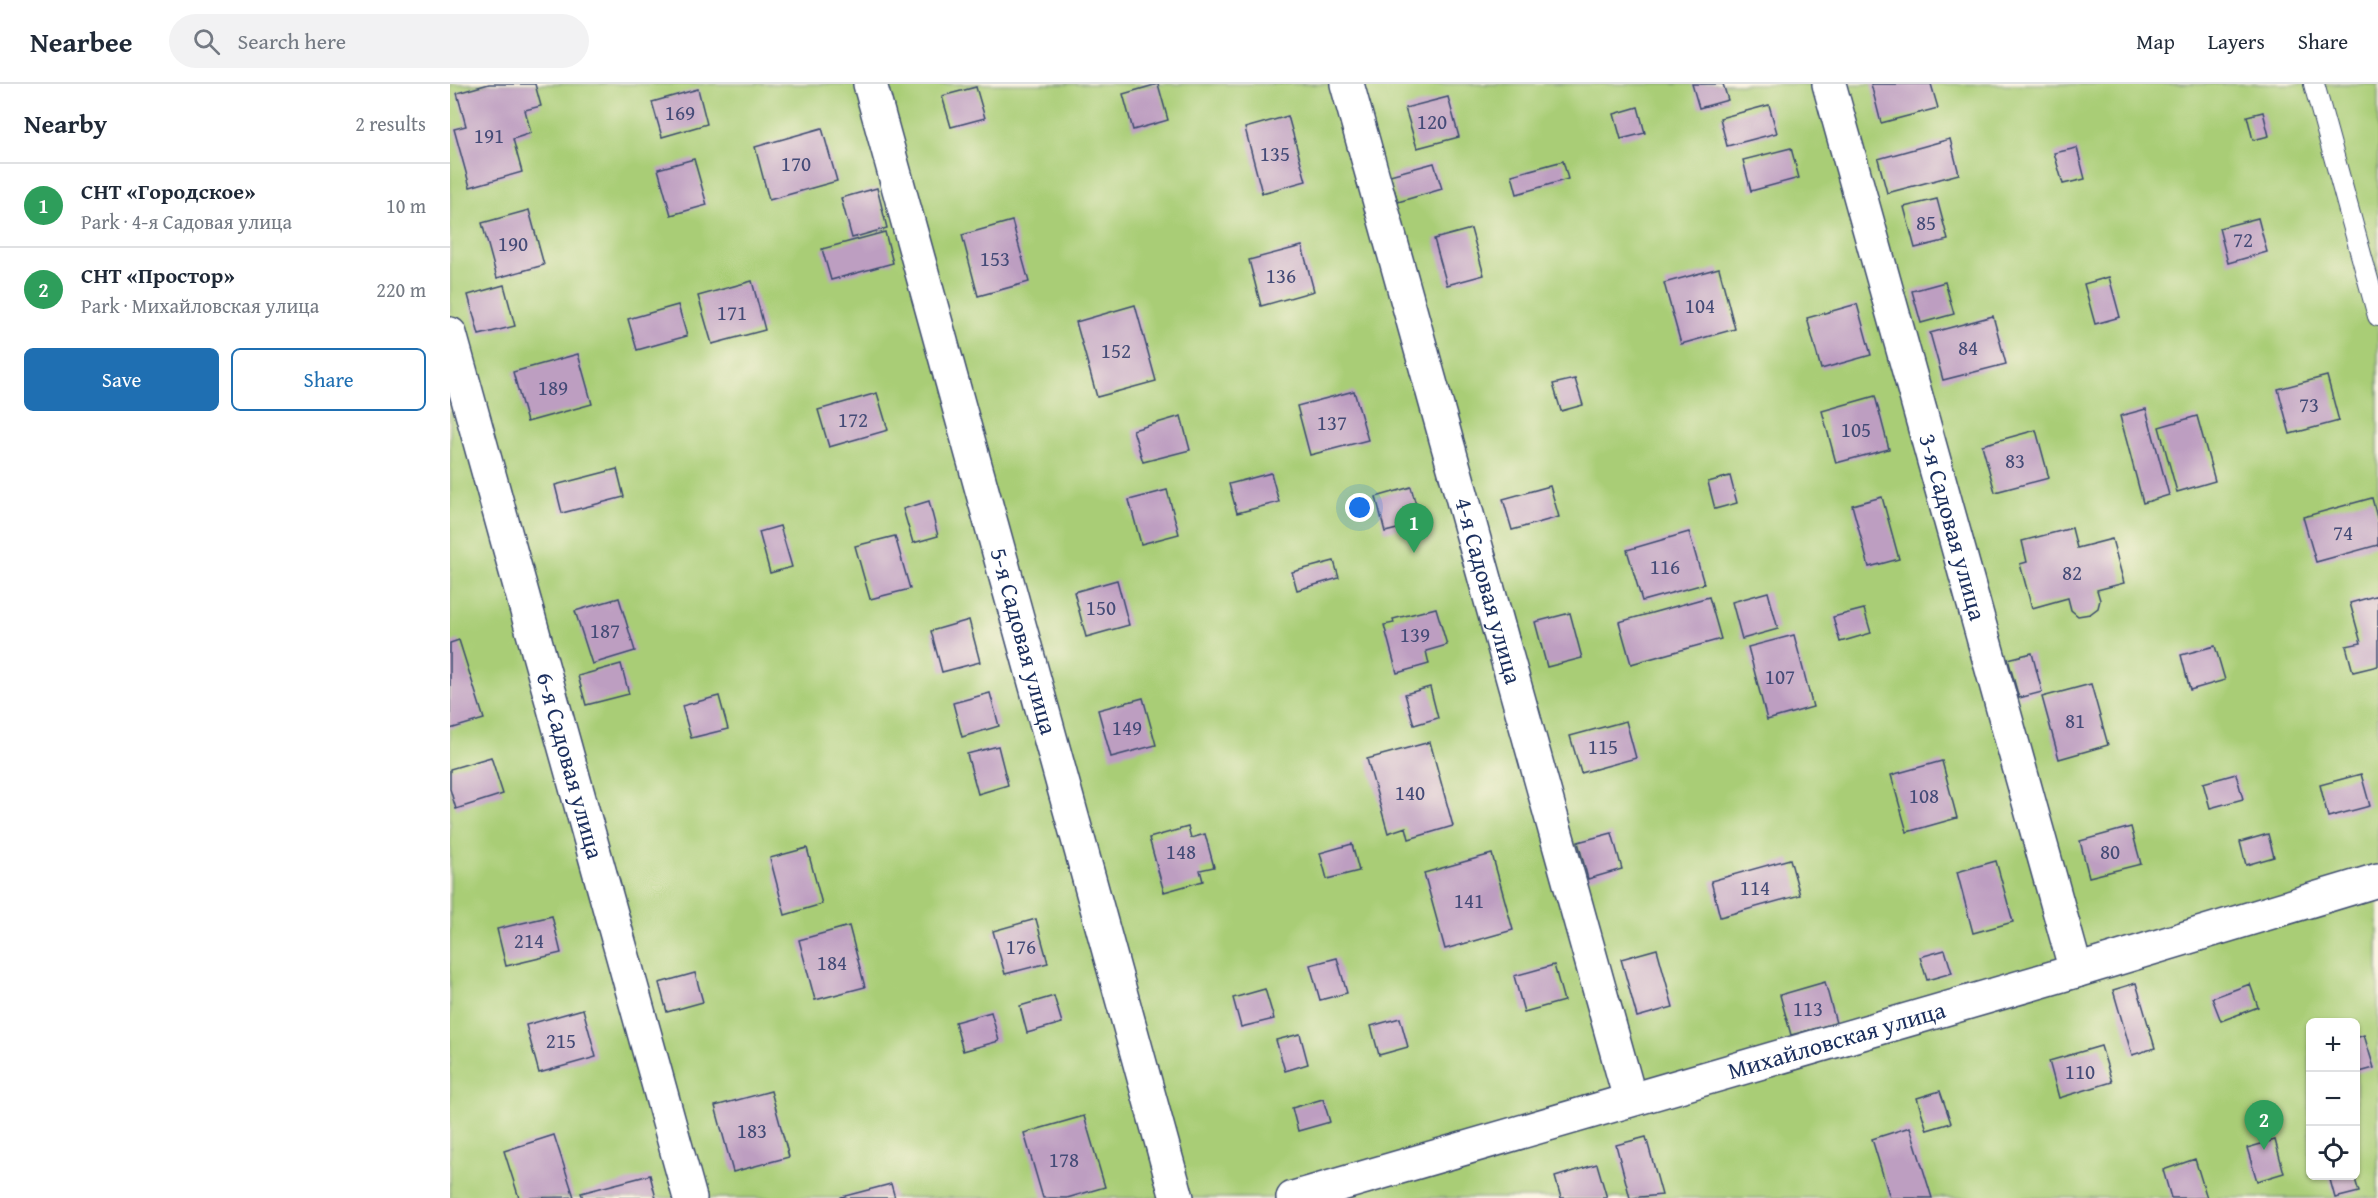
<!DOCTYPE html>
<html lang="en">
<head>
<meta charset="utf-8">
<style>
	body { margin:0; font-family:"Gentium Book Plus",serif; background:#f2f2f3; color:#1f2937 }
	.controls { position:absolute; right:18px; bottom:18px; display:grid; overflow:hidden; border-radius:9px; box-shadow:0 2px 4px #0004 }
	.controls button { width:54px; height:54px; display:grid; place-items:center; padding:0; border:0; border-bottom:2px solid #e0e1e3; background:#fff; color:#1f2937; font:30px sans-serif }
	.you { position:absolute; left:910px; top:424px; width:21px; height:21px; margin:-15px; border:4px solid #fff; border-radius:50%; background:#1a73e8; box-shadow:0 0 0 9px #1a73e833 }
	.badge { display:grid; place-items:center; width:39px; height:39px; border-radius:50%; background:#1f6fb2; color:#fff; font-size:20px; font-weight:700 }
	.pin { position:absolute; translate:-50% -50px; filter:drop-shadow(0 2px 3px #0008) }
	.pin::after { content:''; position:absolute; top:32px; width:21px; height:18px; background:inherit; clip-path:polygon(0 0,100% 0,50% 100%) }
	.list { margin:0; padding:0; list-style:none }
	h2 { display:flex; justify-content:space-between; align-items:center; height:78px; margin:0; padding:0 24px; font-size:26px }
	h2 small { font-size:20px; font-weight:400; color:#747a83 }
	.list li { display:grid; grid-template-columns:39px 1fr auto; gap:18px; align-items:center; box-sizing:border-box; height:84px; padding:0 24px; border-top:2px solid #e0e1e3 }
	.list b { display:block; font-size:22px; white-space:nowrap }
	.list p { margin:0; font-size:20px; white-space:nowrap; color:#747a83 }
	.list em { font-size:20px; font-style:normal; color:#747a83 }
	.actions { display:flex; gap:12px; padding:18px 24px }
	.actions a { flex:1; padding:14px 0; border:2px solid #1f6fb2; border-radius:9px; text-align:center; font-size:21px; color:#1f6fb2 }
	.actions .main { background:#1f6fb2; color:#fff }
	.icon { flex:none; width:33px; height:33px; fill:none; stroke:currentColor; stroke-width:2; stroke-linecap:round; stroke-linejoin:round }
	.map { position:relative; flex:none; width:1928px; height:1114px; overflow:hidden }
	header { display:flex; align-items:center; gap:36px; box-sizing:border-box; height:84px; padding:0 30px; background:#fff; border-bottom:2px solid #e0e1e3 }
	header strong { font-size:28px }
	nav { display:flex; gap:33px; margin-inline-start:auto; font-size:21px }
	.search { width:420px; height:54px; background:#f2f2f3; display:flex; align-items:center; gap:15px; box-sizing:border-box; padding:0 21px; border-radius:33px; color:#747a83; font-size:22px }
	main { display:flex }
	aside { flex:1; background:#fff }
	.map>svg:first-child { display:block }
</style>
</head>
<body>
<header>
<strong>Nearbee</strong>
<div class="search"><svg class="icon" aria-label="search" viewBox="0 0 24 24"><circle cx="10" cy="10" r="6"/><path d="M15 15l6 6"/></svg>Search here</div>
<nav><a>Map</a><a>Layers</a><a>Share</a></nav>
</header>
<main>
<aside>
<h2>Nearby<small>2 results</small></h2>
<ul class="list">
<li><span class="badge" style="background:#2e9e5b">1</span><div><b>СНТ «Городское»</b><p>Park · 4-я Садовая улица</p></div><em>10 m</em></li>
<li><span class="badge" style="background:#2e9e5b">2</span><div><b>СНТ «Простор»</b><p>Park · Михайловская улица</p></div><em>220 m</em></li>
</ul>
<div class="actions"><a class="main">Save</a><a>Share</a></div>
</aside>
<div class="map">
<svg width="1928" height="1114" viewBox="0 0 1928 1114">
	<rect width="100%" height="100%" fill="#fcf5e5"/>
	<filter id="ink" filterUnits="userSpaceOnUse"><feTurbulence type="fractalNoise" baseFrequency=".0167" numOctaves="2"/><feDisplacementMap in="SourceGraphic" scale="12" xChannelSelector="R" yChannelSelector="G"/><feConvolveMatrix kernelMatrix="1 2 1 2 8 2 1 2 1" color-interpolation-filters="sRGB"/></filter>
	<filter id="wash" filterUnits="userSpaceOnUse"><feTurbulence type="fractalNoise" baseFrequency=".008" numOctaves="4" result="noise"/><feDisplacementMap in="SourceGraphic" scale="24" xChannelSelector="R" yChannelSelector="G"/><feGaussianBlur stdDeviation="1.35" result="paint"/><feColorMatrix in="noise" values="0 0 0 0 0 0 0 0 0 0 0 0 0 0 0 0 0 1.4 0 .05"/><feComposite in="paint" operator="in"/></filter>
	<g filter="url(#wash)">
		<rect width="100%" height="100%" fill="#f2e3c6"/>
		<!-- green -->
		<path fill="#a9cd76" stroke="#627e6a" stroke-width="1.5" fill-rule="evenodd" d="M 0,0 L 1928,0 L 1928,1114 L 0,1114 ZM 1860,938 L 1906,938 L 1906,1092 L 1860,1092 Z"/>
		<g id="blocks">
			<!-- building -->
			<path fill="#bd9ec1" d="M 39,0 L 85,0 L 91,22 L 75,26 L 81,49 L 63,55 L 72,88 L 20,103 L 4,45 L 16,42 L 7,9 Z
				M 708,0 L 718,36 L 683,46 L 673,10 Z
				M 1242,0 L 1273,0 L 1278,16 L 1249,24 Z
				M 1421,0 L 1481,0 L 1488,24 L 1431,39 Z
				M 526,3 L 535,34 L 501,43 L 492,12 Z
				M 248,5 L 257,40 L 212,53 L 202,18 Z
				M 998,13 L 1009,53 L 967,64 L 955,24 Z
				M 1319,21 L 1327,49 L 1277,62 L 1270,34 Z
				M 1188,23 L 1195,49 L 1171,55 L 1164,30 Z
				M 1813,28 L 1819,52 L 1803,56 L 1797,32 Z
				M 838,32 L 856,97 L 812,109 L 795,44 Z
				M 372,44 L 387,97 L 319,116 L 305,63 Z
				M 1500,55 L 1509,90 L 1437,109 L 1428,75 Z
				M 1341,64 L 1349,94 L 1301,107 L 1293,76 Z
				M 1627,64 L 1635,95 L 1613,100 L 1604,69 Z
				M 244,75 L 257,121 L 221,131 L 208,85 Z
				M 1113,77 L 1118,95 L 1067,110 L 1062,91 Z
				M 984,79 L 992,105 L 948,118 L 940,91 Z
				M 427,104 L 437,144 L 402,154 L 391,114 Z
				M 1487,115 L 1498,156 L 1465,164 L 1454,123 Z
				M 79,126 L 94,181 L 47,194 L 32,139 Z
				M 1808,134 L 1817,168 L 1778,179 L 1769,144 Z
				M 562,137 L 579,198 L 528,212 L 512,151 Z
				M 1021,145 L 1034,191 L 997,201 L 984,155 Z
				M 435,148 L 443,179 L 381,196 L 372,165 Z
				M 852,162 L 864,207 L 811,222 L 799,176 Z
				M 1269,184 L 1285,245 L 1231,260 L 1214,199 Z
				M 1659,193 L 1670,233 L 1645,240 L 1634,200 Z
				M 302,197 L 315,246 L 262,260 L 248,212 Z
				M 1495,198 L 1504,230 L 1471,239 L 1462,207 Z
				M 54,201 L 65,242 L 29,251 L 18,211 Z
				M 1407,220 L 1421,271 L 1371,285 L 1357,234 Z
				M 228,221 L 237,252 L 187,266 L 178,235 Z
				M 685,221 L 706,297 L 647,313 L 626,238 Z
				M 1543,232 L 1556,280 L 1493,296 L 1480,249 Z
				M 128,270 L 142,320 L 77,338 L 63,288 Z
				M 1877,292 L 1889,337 L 1840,350 L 1828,305 Z
				M 1125,295 L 1133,321 L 1111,327 L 1103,300 Z
				M 904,307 L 918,356 L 860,371 L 847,322 Z
				M 427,309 L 438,346 L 379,363 L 368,326 Z
				M 1425,312 L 1439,365 L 1386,379 L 1372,327 Z
				M 1696,325 L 1719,411 L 1693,419 L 1670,332 Z
				M 731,332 L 740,366 L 693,378 L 683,346 Z
				M 1747,332 L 1765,397 L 1727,408 L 1709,343 Z
				M 1586,346 L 1599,394 L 1545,408 L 1532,361 Z
				M 167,385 L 174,413 L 112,429 L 105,401 Z
				M 821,389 L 829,418 L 787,429 L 779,400 Z
				M 1280,392 L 1287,419 L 1265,425 L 1258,398 Z
				M 1100,402 L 1109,433 L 1062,446 L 1053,415 Z
				M 961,403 L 971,439 L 935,448 L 926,413 Z
				M 717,406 L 729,450 L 691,460 L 679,416 Z
				M 1432,413 L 1449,475 L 1419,483 L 1402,421 Z
				M 1922,414 L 1928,437 L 1928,461 L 1866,478 L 1853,433 Z
				M 479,417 L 488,452 L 463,459 L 453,425 Z
				M 330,442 L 342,483 L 320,489 L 309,448 Z
				M 1622,444 L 1627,464 L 1662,455 L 1674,499 L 1647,506 L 1650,516 L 1648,524 L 1640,530 L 1628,532 L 1621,526 L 1618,514 L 1582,524 L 1570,480 L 1577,478 L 1572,457 Z
				M 1239,448 L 1254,500 L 1192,517 L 1177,466 Z
				M 445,452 L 460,505 L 420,515 L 405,462 Z
				M 884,477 L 889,494 L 847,506 L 842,488 Z
				M 667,496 L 679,541 L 636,553 L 624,508 Z
				M 1318,508 L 1328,545 L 1292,555 L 1282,518 Z
				M 1928,511 L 1928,582 L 1903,588 L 1896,562 L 1911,559 L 1900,519 Z
				M 1259,513 L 1271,555 L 1181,580 L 1169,538 Z
				M 169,514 L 185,567 L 142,580 L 125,527 Z
				M 986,524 L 997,561 L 976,567 L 979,580 L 947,589 L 934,541 L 944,539 L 943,535 Z
				M 1414,525 L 1421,549 L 1390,558 L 1383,533 Z
				M 1120,529 L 1132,574 L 1097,583 L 1085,538 Z
				M 519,536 L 530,578 L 492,588 L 481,547 Z
				M 1344,551 L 1363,623 L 1317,636 L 1298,563 Z
				M 9,556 L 34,635 L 0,645 L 0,559 Z
				M 1765,562 L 1775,596 L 1740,606 L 1731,571 Z
				M 1582,569 L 1592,608 L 1569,614 L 1558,575 Z
				M 171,580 L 179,610 L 136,621 L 128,592 Z
				M 1641,600 L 1658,661 L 1609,675 L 1592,613 Z
				M 980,603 L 988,634 L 964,641 L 955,610 Z
				M 540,609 L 549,642 L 512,653 L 503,619 Z
				M 269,612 L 278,645 L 241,654 L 232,622 Z
				M 693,614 L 706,661 L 661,673 L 648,626 Z
				M 1176,637 L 1186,674 L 1131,689 L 1120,652 Z
				M 980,658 L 1003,742 L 959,755 L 956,743 L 938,749 L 917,675 Z
				M 548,662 L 558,701 L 528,710 L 517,670 Z
				M 41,673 L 53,710 L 6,725 L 0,705 L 0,685 Z
				M 1492,677 L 1507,734 L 1457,748 L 1441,691 Z
				M 1786,690 L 1793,715 L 1760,724 L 1753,699 Z
				M 1911,690 L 1920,722 L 1878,733 L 1870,701 Z
				M 738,743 L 741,754 L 755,750 L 764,783 L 750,786 L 753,797 L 714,808 L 699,754 Z
				M 1681,743 L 1691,780 L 1639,793 L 1630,757 Z
				M 1162,749 L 1172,785 L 1138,795 L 1128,758 Z
				M 1818,750 L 1824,773 L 1796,781 L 1790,758 Z
				M 902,760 L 909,787 L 877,795 L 870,769 Z
				M 357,764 L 372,820 L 335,831 L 320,774 Z
				M 1042,770 L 1063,846 L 995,865 L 974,789 Z
				M 1340,775 L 1350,811 L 1270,833 L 1261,797 Z
				M 1546,777 L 1563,838 L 1523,849 L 1507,788 Z
				M 102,832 L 111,869 L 56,882 L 47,845 Z
				M 586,835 L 598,879 L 555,890 L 543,847 Z
				M 399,842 L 415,903 L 365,916 L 349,856 Z
				M 1207,865 L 1223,923 L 1187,933 L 1171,875 Z
				M 1495,866 L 1502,889 L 1477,896 L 1470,873 Z
				M 887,874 L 897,909 L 870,916 L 860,881 Z
				M 1104,881 L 1114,917 L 1074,928 L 1064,892 Z
				M 245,889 L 253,918 L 217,928 L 209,899 Z
				M 1375,898 L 1386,939 L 1341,951 L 1330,911 Z
				M 1686,899 L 1705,964 L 1682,971 L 1663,906 Z
				M 1800,900 L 1808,923 L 1771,937 L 1762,914 Z
				M 815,905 L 824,935 L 791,943 L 783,914 Z
				M 604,912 L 612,939 L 577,949 L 570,922 Z
				M 133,925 L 146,973 L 89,989 L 76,941 Z
				M 541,928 L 549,957 L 513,967 L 505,938 Z
				M 950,934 L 958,963 L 929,971 L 921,942 Z
				M 850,950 L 858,980 L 835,987 L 826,956 Z
				M 1914,951 L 1924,984 L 1906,989 L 1906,954 Z
				M 1651,962 L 1662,998 L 1609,1014 L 1599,977 Z
				M 321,1007 L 339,1073 L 283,1088 L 265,1022 Z
				M 1490,1007 L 1501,1039 L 1477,1046 L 1467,1014 Z
				M 873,1015 L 880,1038 L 848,1047 L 842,1024 Z
				M 634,1032 L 655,1103 L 617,1114 L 593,1114 L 574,1049 Z
				M 1460,1043 L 1482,1114 L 1440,1114 L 1422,1055 Z
				M 104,1051 L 124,1113 L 69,1114 L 54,1067 Z
				M 1196,1053 L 1212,1111 L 1180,1114 L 1166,1061 Z
				M 1825,1056 L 1834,1089 L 1807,1097 L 1797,1064 Z
				M 1745,1075 L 1757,1114 L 1721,1114 L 1713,1086 Z
				M 1147,1080 L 1157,1114 L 1111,1114 L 1105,1093 Z
				M 200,1091 L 206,1114 L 133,1114 L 131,1109 Z
				M 1879,1092 L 1904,1092 L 1909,1108 L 1885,1114 Z
				M 441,1100 L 445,1114 L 391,1114 L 391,1113 Z"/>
		</g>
	</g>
	<g filter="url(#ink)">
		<use href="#blocks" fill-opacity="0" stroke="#3b4a6e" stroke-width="1.5"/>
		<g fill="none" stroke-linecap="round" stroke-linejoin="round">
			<defs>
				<path id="service" d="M 1864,0 L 1928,232"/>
				<g id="minor">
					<path id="s1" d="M 420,0 L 727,1114"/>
					<path id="s2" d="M 897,0 L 1180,1015"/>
					<path id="s3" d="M 1379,0 L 1626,887"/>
					<path id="s4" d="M 0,250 L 240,1114"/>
					<path id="s5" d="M 843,1114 L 1626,887 L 1928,796"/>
				</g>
			</defs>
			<!-- service casing -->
			<use href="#service" stroke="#3b4a6e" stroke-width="22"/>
			<!-- minor casing -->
			<use href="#minor" stroke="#3b4a6e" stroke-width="36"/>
			<!-- service -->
			<use href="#service" stroke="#fff" stroke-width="20"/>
			<!-- minor -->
			<use href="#minor" stroke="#fff" stroke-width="33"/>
		</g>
	</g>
	<g text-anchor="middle" stroke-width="5" stroke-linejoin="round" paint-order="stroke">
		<!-- number labels -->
		<g font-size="21" fill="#444b77">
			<text x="230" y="36">169</text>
			<text x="982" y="45">120</text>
			<text x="39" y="59">191</text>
			<text x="825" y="77">135</text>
			<text x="346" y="87">170</text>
			<text x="1476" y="146">85</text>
			<text x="1793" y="163">72</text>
			<text x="63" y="167">190</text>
			<text x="545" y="182">153</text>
			<text x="831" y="199">136</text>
			<text x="1250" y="229">104</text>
			<text x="282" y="236">171</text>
			<text x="1518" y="271">84</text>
			<text x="666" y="274">152</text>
			<text x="103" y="311">189</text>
			<text x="1859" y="328">73</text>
			<text x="403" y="343">172</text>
			<text x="882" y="346">137</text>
			<text x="1406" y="353">105</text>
			<text x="1565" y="384">83</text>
			<text x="1893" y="456">74</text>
			<text x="1215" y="490">116</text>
			<text x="1622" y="496">82</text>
			<text x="651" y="531">150</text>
			<text x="155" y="554">187</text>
			<text x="965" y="558">139</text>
			<text x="1330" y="600">107</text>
			<text x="1625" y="644">81</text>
			<text x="677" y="651">149</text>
			<text x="1153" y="670">115</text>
			<text x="960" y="716">140</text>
			<text x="1474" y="719">108</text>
			<text x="731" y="775">148</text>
			<text x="1660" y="775">80</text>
			<text x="1305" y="811">114</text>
			<text x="1019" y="824">141</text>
			<text x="79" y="864">214</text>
			<text x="571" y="870">176</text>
			<text x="382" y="886">184</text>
			<text x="1358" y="932">113</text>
			<text x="111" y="964">215</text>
			<text x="1630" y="995">110</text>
			<text x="302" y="1054">183</text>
			<text x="614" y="1083">178</text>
		</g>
		<!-- street labels -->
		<g font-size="24" fill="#1b2f5e" stroke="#fcf5e5">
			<text dy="8" stroke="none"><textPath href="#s3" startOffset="460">3-я Садовая улица</textPath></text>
			<text dy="8" stroke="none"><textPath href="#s2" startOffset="526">4-я Садовая улица</textPath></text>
			<text dy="8" stroke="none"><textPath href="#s1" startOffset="578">5-я Садовая улица</textPath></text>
			<text dy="8" stroke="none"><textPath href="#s4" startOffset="448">6-я Садовая улица</textPath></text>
			<text dy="8" stroke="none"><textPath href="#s5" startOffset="566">Михайловская улица</textPath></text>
		</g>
	</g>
</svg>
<div class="controls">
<button>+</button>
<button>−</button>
<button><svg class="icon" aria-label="locate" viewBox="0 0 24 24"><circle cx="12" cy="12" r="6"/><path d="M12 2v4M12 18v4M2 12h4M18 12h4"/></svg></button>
</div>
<div class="you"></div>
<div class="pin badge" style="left:964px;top:469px;background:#2e9e5b">1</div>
<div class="pin badge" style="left:1814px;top:1066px;background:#2e9e5b">2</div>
</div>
</main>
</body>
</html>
